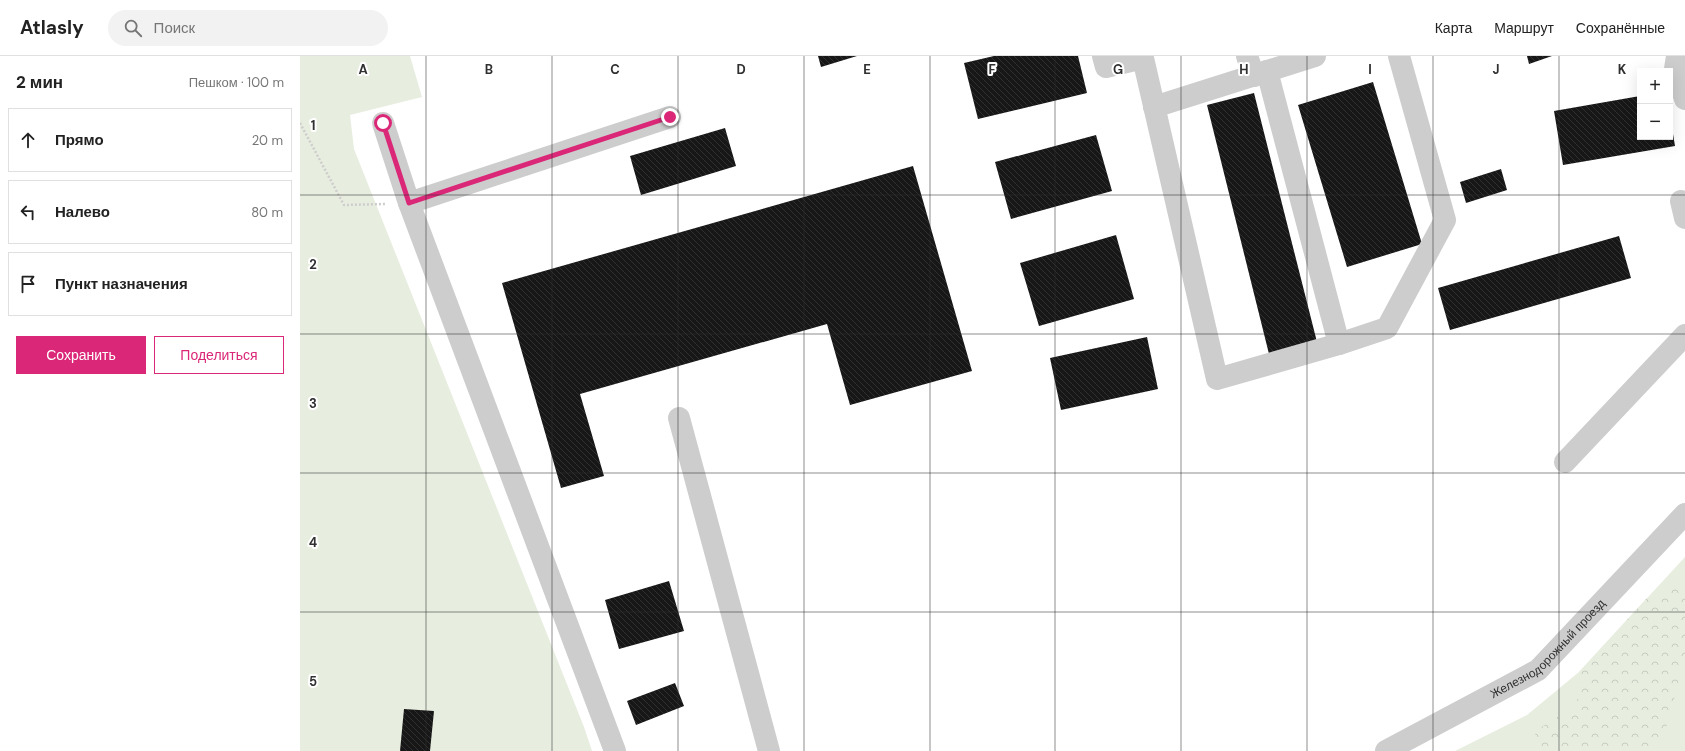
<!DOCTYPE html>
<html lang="ru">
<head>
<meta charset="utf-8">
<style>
	body { margin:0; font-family:"DM Sans",sans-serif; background:#f2f2f2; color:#222 }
	.controls { position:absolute; right:12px; top:12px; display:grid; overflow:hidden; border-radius:0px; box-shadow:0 4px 16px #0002 }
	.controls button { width:36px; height:36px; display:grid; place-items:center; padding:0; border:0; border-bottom:1px solid #e0e0e0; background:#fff; color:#222; font:20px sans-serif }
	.stop { position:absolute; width:12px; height:12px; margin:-9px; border:3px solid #db2777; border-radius:50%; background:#fff }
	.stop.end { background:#db2777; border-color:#fff; box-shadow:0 1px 4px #0008 }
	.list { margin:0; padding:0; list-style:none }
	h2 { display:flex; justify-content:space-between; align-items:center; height:52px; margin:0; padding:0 16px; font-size:17px }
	h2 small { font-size:13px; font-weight:400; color:#767676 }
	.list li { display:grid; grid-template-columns:26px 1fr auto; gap:12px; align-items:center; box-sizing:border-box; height:64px; margin:0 8px 8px; padding:0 8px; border:1px solid #e0e0e0; border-radius:0px }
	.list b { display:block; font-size:15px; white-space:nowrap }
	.list em { font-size:13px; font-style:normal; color:#767676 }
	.actions { display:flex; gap:8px; padding:12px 16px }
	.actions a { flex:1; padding:9px 0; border:1px solid #db2777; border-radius:0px; text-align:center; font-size:14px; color:#db2777 }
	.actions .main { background:#db2777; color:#fff }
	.icon { flex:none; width:22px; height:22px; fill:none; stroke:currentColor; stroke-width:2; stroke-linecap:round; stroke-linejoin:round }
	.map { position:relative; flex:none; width:1385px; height:695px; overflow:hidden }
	header { display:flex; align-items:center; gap:24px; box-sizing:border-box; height:56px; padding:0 20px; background:#fff; border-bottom:1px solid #e0e0e0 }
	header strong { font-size:19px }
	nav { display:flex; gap:22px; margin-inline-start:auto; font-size:14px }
	.search { width:280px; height:36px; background:#f2f2f2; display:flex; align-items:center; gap:10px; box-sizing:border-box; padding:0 14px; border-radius:22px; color:#767676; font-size:15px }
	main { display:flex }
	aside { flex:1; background:#fff }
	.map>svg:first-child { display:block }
</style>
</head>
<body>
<header>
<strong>Atlasly</strong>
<div class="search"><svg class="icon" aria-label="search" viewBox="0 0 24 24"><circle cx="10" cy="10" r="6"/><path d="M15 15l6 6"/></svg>Поиск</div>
<nav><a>Карта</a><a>Маршрут</a><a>Сохранённые</a></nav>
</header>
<main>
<aside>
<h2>2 мин<small>Пешком · 100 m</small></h2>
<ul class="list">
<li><svg class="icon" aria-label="ahead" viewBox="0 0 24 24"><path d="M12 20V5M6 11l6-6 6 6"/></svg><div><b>Прямо</b></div><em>20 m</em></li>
<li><svg class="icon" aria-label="left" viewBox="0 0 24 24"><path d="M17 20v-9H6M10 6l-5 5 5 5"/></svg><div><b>Налево</b></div><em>80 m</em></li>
<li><svg class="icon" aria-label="arrive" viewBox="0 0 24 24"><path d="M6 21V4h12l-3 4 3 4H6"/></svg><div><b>Пункт назначения</b></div></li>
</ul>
<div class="actions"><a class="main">Сохранить</a><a>Поделиться</a></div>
</aside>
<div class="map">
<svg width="1385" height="695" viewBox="0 0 1385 695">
	<defs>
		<pattern id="forest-crowns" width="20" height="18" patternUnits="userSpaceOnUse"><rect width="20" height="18" fill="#e7eddf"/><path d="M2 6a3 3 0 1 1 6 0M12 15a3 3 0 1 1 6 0" fill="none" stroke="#c6ccc0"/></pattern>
		<pattern id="building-back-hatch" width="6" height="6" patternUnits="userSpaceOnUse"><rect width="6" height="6" fill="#171717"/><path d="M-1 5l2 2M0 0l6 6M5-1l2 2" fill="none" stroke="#303030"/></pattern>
	</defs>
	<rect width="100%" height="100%" fill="#fff"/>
	<!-- green -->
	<path fill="#e7eddf" d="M 0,0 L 110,0 L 122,41 L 50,59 L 54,93 L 284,671 L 292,695 L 0,695 Z
		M 1385,501 L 1385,695 L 1155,695 L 1227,659 L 1279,616 Z"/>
	<!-- forest -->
	<path fill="url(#forest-crowns)" d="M 1385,529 L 1385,599 L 1368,668 L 1348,695 L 1228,695 L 1237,674 L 1277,648 L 1279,616 L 1346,543 Z"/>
	<!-- building -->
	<path fill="url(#building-back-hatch)" d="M 518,0 L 557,0 L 521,11 Z
		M 694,0 L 778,0 L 787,37 L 678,63 L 664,7 Z
		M 1227,0 L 1252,0 L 1229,8 Z
		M 1073,26 L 1122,188 L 1047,211 L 998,49 Z
		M 954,37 L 1017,286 L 969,298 L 907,49 Z
		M 1340,40 L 1340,81 L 1370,81 L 1371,66 L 1375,90 L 1263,109 L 1254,55 Z
		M 425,72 L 436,110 L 341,139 L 330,100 Z
		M 796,79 L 812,135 L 711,163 L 695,106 Z
		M 613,110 L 672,315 L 550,349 L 527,268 L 280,338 L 304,420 L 261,432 L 202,227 Z
		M 1201,113 L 1207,134 L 1166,147 L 1160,126 Z
		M 816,179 L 834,243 L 739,270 L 720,207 Z
		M 1319,180 L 1331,222 L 1150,274 L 1138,232 Z
		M 847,281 L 858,333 L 761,354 L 750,302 Z
		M 369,525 L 384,575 L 319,593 L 305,544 Z
		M 375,627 L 384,650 L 336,669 L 327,645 Z
		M 104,653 L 134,655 L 130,695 L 100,695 Z"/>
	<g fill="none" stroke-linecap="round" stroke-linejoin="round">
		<!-- path -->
		<path stroke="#cdcdcd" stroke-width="2.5" stroke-dasharray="2 2" stroke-linecap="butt" d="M 0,67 L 44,149 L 86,148"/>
		<!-- minor -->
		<g stroke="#cdcdcd" stroke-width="22">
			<path d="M 803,0 L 806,11 L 843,2 L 917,323 L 1039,288 L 1087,272 L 1145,164 L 1099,0"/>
			<path d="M 947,0 L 954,20"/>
			<path d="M 1377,0 L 1375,13 L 1385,43"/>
			<path d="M 967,15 L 1039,288"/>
			<path d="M 854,51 L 1015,0"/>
			<path d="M 83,67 L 109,147"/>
			<path d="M 1381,145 L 1385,162"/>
			<path d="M 379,362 L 469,695"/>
			<path d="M 1265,406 L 1385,279"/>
			<path d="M 315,695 L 109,147 L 370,61"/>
			<path id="s1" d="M 1086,695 L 1238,614 L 1385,458"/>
		</g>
	</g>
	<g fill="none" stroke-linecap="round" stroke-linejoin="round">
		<!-- route -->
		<path stroke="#db2777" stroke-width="5" d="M 83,67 L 109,147 L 370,61"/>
	</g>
	<!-- grid -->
	<path fill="none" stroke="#303030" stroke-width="1" stroke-opacity="0.55" d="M 126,0 L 126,695M 252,0 L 252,695M 378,0 L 378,695M 504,0 L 504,695M 630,0 L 630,695M 755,0 L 755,695M 881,0 L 881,695M 1007,0 L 1007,695M 1133,0 L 1133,695M 1259,0 L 1259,695M 0,139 L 1385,139M 0,278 L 1385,278M 0,417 L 1385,417M 0,556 L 1385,556"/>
	<g text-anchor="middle" stroke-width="4" stroke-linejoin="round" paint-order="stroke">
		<!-- street labels -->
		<g font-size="12" fill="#303030" stroke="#fff">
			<text dy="4" stroke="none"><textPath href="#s1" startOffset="193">Железнодорожный проезд</textPath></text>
		</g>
	</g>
	<g font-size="13" text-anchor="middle" font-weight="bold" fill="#303030" stroke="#fff" stroke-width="4" stroke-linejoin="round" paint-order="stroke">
		<text x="63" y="18">A</text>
		<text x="189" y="18">B</text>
		<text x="315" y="18">C</text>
		<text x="441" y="18">D</text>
		<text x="567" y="18">E</text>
		<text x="692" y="18">F</text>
		<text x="818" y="18">G</text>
		<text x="944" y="18">H</text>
		<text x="1070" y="18">I</text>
		<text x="1196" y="18">J</text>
		<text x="1322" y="18">K</text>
		<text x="13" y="74">1</text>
		<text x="13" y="213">2</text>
		<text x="13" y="352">3</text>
		<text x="13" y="491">4</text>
		<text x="13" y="630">5</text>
	</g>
</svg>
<div class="controls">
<button>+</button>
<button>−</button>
</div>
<div class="stop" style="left:83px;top:67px"></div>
<div class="stop end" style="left:370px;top:61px"></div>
</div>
</main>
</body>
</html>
